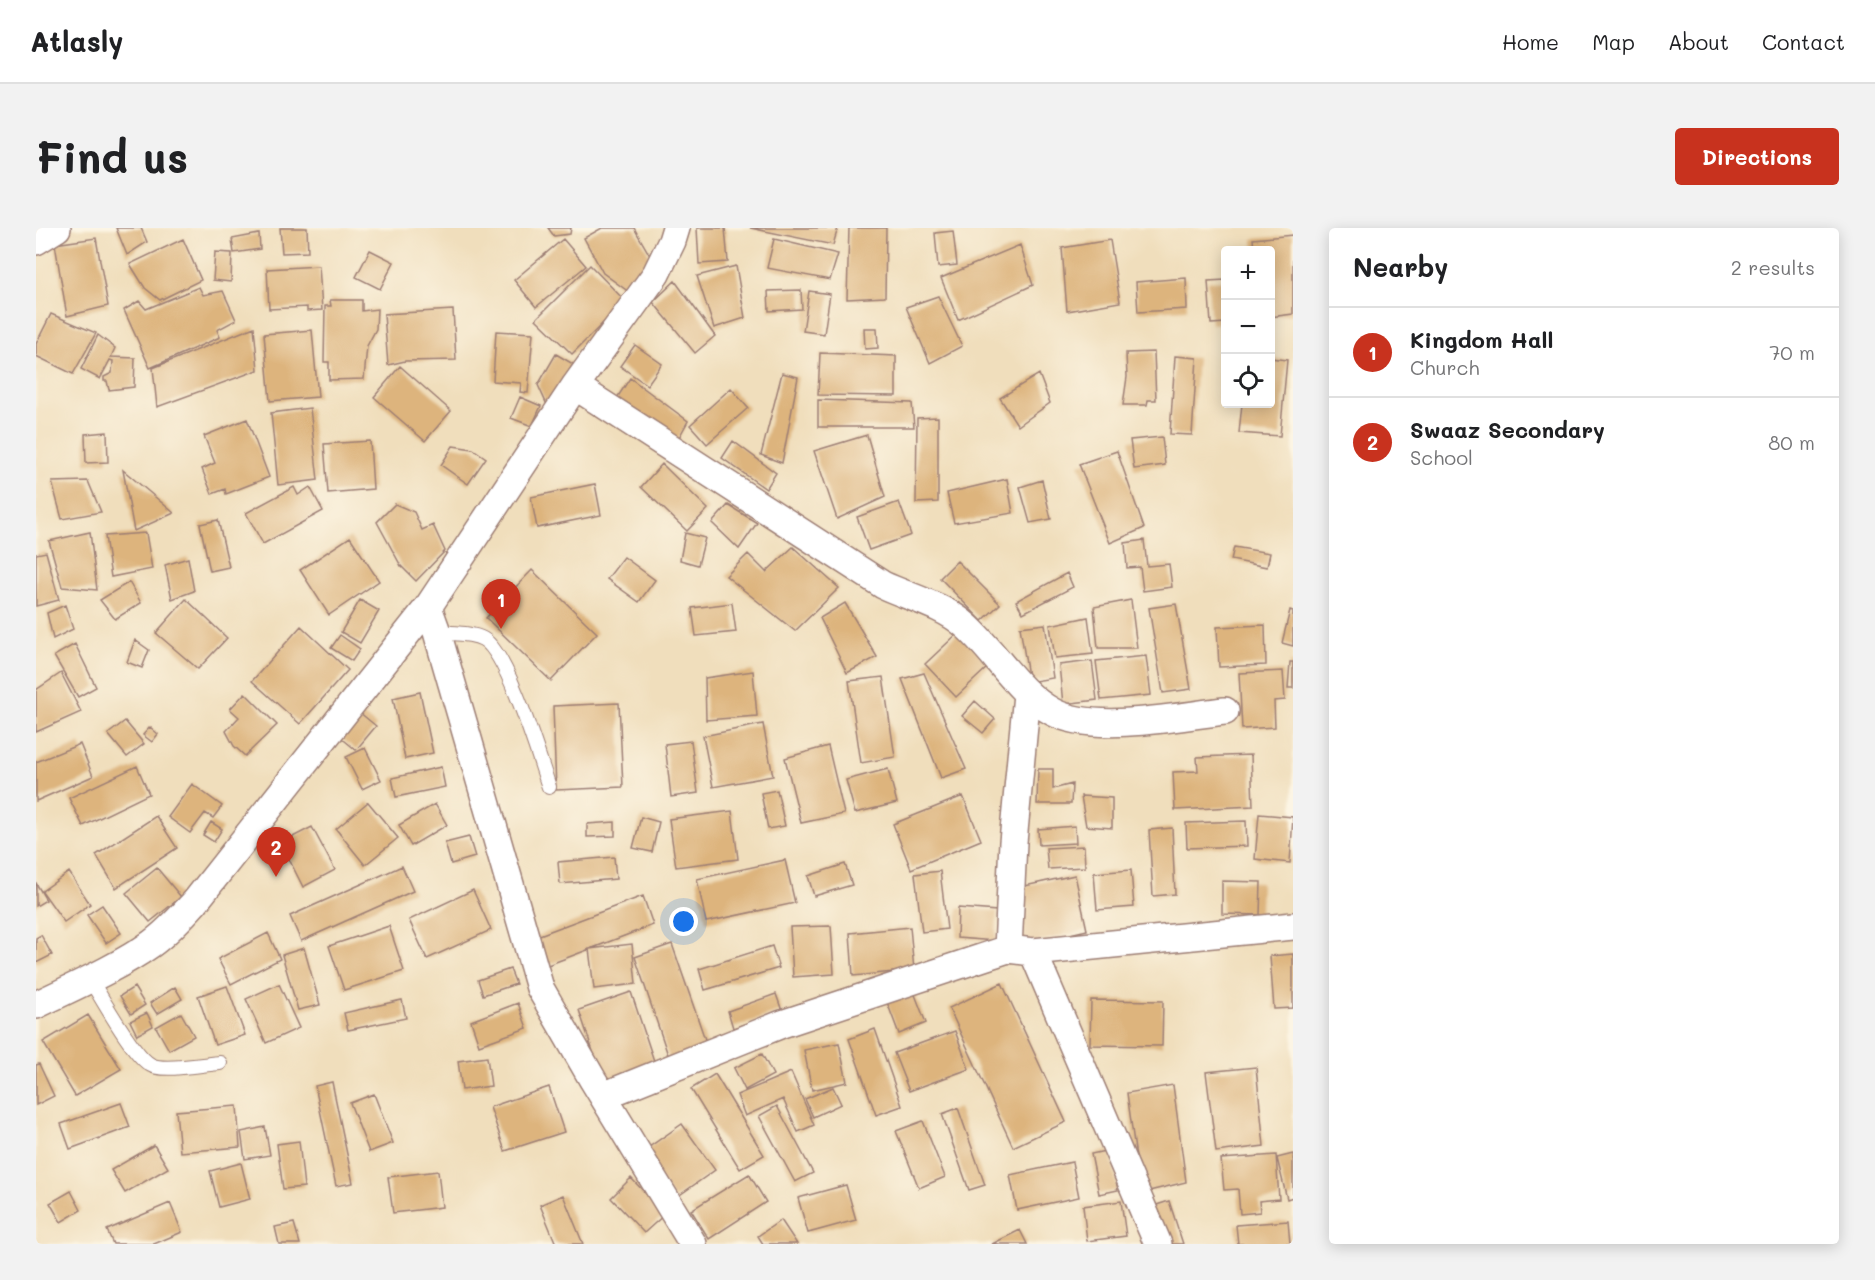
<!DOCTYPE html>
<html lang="en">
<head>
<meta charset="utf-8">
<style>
	body { margin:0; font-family:Mali,sans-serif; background:#f2f2f2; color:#202124 }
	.controls { position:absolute; right:18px; top:18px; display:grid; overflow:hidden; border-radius:6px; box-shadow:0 3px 15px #0003 }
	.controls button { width:54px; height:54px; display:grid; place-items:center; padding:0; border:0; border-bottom:2px solid #e0e0e0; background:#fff; color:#202124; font:30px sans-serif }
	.you { position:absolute; left:648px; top:694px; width:21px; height:21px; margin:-15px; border:4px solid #fff; border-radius:50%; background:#1a73e8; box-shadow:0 0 0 9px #1a73e833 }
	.badge { display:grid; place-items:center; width:39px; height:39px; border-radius:50%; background:#c8321e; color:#fff; font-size:20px; font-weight:700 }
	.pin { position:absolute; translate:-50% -50px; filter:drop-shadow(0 2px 3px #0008) }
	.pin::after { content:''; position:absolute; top:32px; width:21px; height:18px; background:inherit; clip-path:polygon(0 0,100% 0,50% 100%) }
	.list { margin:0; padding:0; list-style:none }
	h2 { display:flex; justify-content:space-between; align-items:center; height:78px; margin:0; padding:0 24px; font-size:26px }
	h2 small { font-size:20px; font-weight:400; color:#757577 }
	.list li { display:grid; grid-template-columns:39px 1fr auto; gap:18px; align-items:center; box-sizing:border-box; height:90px; padding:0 24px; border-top:2px solid #e0e0e0 }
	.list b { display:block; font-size:22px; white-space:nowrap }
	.list p { margin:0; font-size:20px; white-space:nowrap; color:#757577 }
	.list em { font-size:20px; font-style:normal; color:#757577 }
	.icon { flex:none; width:33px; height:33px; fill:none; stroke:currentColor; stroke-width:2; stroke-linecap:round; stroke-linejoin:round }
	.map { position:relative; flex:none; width:1257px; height:1016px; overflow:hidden; border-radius:6px }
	header { display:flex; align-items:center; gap:36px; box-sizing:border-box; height:84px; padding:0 30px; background:#fff; border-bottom:2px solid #e0e0e0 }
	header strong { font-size:28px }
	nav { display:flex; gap:33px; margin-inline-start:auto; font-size:21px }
	.intro { display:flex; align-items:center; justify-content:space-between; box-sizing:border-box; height:144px; padding:0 36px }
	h1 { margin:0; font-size:42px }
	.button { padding:15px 27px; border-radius:6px; background:#c8321e; color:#fff; font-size:21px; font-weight:700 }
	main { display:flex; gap:36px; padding:0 36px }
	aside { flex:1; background:#fff; border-radius:6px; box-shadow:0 3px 15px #0003 }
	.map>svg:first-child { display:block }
</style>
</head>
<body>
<header>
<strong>Atlasly</strong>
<nav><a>Home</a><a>Map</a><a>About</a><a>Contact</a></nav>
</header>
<div class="intro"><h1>Find us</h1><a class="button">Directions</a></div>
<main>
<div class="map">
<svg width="1257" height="1016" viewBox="0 0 1257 1016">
	<rect width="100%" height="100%" fill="#fcf5e5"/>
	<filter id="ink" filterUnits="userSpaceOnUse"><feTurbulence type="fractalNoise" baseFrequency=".0167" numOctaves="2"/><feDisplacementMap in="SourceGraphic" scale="12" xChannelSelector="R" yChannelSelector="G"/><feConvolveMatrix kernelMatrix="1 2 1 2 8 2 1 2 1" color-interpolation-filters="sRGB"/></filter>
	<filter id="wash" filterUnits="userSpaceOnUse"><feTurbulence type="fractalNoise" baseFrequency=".008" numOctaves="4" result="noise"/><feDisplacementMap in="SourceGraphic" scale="24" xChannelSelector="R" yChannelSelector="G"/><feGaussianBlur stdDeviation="1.35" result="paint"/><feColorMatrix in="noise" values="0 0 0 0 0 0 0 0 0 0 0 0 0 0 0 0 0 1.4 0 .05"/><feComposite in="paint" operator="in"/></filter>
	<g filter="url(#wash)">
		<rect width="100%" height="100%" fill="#f0debc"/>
		<g id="blocks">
			<!-- building -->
			<path fill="#ddb47d" d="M 80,0 L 105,0 L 111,14 L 91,27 Z
				M 244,0 L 271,0 L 272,24 L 246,25 Z
				M 512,0 L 535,0 L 534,6 L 518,8 Z
				M 566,0 L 598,0 L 617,33 L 593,64 L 567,45 L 548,10 Z
				M 661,0 L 689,0 L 692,34 L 663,36 Z
				M 714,0 L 802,0 L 797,17 Z
				M 813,0 L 850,0 L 849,69 L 811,71 Z
				M 917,3 L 921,37 L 902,39 L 899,5 Z
				M 223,6 L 224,21 L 198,25 L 196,11 Z
				M 1257,7 L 1257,86 L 1234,89 L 1234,22 L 1218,22 L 1217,11 Z
				M 60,10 L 72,78 L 31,88 L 19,16 Z
				M 147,11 L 165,52 L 124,72 L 109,60 L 94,36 Z
				M 527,11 L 550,38 L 500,79 L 478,52 Z
				M 738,11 L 802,26 L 794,52 L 731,40 Z
				M 1074,12 L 1084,74 L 1031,83 L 1026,20 Z
				M 984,17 L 997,57 L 922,92 L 905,50 Z
				M 334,22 L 358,34 L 344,61 L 320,49 Z
				M 179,24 L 196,25 L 195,54 L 177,52 Z
				M 554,37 L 589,73 L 536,126 L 500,91 Z
				M 283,38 L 286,82 L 271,83 L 271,79 L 233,81 L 231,41 Z
				M 700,38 L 709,90 L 678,100 L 661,48 Z
				M 1150,50 L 1151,81 L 1102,84 L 1100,54 Z
				M 1190,52 L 1190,95 L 1175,96 L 1172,53 Z
				M 639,53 L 679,108 L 659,125 L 617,74 Z
				M 163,59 L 167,67 L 187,63 L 200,92 L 181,102 L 184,109 L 114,140 L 88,82 L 103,73 L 110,81 Z
				M 765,62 L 766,81 L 733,83 L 732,63 Z
				M 773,63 L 794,66 L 788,106 L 767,103 Z
				M 902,68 L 926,118 L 894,135 L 870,79 Z
				M 294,72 L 326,72 L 326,83 L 341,81 L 340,101 L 331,118 L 328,151 L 293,152 L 293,134 L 288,134 L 289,78 L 295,78 Z
				M 417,82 L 420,132 L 369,133 L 352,137 L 348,86 Z
				M 15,86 L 60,105 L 37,146 L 0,128 L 0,116 Z
				M 218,99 L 222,142 L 121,179 L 117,140 Z
				M 828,100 L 841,100 L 842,120 L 829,121 Z
				M 276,102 L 282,169 L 234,173 L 228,106 Z
				M 460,103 L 497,105 L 492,165 L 484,164 L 485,155 L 457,153 Z
				M 62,107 L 79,120 L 75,129 L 99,130 L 98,159 L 73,162 L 71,153 L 68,153 L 68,149 L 76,145 L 77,133 L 74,132 L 64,151 L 45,141 Z
				M 599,117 L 626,136 L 611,157 L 584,138 Z
				M 1118,124 L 1120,172 L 1112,172 L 1111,177 L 1087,177 L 1091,149 L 1090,125 Z
				M 784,125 L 860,128 L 860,168 L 782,167 Z
				M 520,126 L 537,136 L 512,179 L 502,157 Z
				M 1139,128 L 1161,130 L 1156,207 L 1134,206 Z
				M 1234,130 L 1251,132 L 1244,208 L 1203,205 L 1206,176 L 1234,176 Z
				M 364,138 L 415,183 L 389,213 L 338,169 Z
				M 746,145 L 762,149 L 746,235 L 725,227 Z
				M 1003,146 L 1014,175 L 982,198 L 964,170 Z
				M 594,150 L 652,193 L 641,213 L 579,173 Z
				M 695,160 L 712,180 L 671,216 L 654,197 Z
				M 484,169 L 505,178 L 496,198 L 475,190 Z
				M 782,172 L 876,175 L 878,199 L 782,199 Z
				M 274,180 L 282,252 L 242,257 L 235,185 Z
				M 902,189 L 902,274 L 880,275 L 881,190 Z
				M 211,191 L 233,249 L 190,266 L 189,261 L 176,266 L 166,241 L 179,235 L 168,208 Z
				M 71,204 L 72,234 L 50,235 L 49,206 Z
				M 831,207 L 849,269 L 801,291 L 778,223 Z
				M 1126,209 L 1129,237 L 1098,241 L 1094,212 Z
				M 334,213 L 337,261 L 292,265 L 288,216 Z
				M 697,213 L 740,245 L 730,261 L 686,230 Z
				M 417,218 L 437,221 L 450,230 L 432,256 L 405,237 Z
				M 1081,223 L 1108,300 L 1074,315 L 1043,236 Z
				M 626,236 L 672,281 L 651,303 L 605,259 Z
				M 87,242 L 138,285 L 98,303 Z
				M 971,251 L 977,285 L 918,295 L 911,265 Z
				M 1006,252 L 1015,291 L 994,295 L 984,259 Z
				M 52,253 L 65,284 L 26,291 L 16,254 Z
				M 559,256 L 565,287 L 501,300 L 495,269 Z
				M 258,259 L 262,267 L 274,259 L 287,283 L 227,316 L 210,285 Z
				M 863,274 L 875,307 L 833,322 L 821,289 Z
				M 359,276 L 378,284 L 386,302 L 397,297 L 409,323 L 380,353 L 365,338 L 341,294 Z
				M 692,277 L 721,295 L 703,321 L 676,295 Z
				M 182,292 L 193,339 L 174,343 L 164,296 Z
				M 54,304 L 61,362 L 26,359 L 13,313 Z
				M 110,305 L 116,341 L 75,349 L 69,308 Z
				M 649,305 L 669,310 L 662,337 L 644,332 Z
				M 314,309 L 343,353 L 293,387 L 264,342 Z
				M 1108,312 L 1111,338 L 1133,336 L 1136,359 L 1107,363 L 1104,339 L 1091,340 L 1089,315 Z
				M 757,319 L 803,360 L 759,403 L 690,348 L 712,326 L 730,344 Z
				M 1198,319 L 1234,325 L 1231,339 L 1195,332 Z
				M 10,324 L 23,372 L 0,378 L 0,326 Z
				M 588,329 L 619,352 L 603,374 L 571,351 Z
				M 152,330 L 158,363 L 136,371 L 129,337 Z
				M 921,333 L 964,376 L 946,393 L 904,350 Z
				M 496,342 L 561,405 L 515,453 L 450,390 Z
				M 1031,345 L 1037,359 L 987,385 L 980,373 Z
				M 93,354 L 105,375 L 79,391 L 64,372 Z
				M 150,371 L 191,410 L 162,441 L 120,405 Z
				M 324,372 L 343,383 L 324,415 L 305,404 Z
				M 1095,372 L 1101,420 L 1062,420 L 1058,379 Z
				M 696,375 L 700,404 L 660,408 L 656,380 Z
				M 809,375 L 841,429 L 811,445 L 784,390 Z
				M 1140,376 L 1155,461 L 1127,465 L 1113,380 Z
				M 29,377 L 37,401 L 17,411 L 11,385 Z
				M 1254,382 L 1257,383 L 1257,418 L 1246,415 Z
				M 1052,389 L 1057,426 L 1019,430 L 1014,397 Z
				M 1009,396 L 1017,450 L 993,454 L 984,399 Z
				M 1229,397 L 1230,437 L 1183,439 L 1181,399 Z
				M 265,398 L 312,442 L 264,496 L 216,453 Z
				M 923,404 L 954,437 L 920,469 L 889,436 Z
				M 304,407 L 324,421 L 316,433 L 295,420 Z
				M 99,412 L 113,422 L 106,440 L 91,434 Z
				M 39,416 L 60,459 L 42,469 L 18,428 Z
				M 1110,428 L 1115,467 L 1065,472 L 1060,433 Z
				M 1056,433 L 1061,472 L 1027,476 L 1023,437 Z
				M 1254,434 L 1257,434 L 1257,460 L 1252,460 Z
				M 717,443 L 721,488 L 670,492 L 669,450 Z
				M 1247,443 L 1249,472 L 1238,473 L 1239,499 L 1206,501 L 1203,445 Z
				M 25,445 L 45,484 L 0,504 L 0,462 Z
				M 888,445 L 930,541 L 905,550 L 866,451 Z
				M 847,449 L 859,529 L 825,535 L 813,453 Z
				M 384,464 L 397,525 L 369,531 L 357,470 Z
				M 209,465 L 241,497 L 209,528 L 198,518 L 190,503 L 203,489 L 194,481 Z
				M 939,473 L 959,491 L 947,505 L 926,488 Z
				M 583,475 L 587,559 L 520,562 L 517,478 Z
				M 323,484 L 340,498 L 320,522 L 303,508 Z
				M 89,493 L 108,516 L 91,529 L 72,506 Z
				M 727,496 L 737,548 L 677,559 L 667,508 Z
				M 114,499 L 122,506 L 116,514 L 107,507 Z
				M 655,513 L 662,565 L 635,569 L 629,516 Z
				M 44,516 L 57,548 L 0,573 L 0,534 Z
				M 792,518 L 808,586 L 765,595 L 749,530 Z
				M 329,520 L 345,552 L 326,561 L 310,529 Z
				M 1215,527 L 1217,578 L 1139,582 L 1137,544 L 1162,543 L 1161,529 Z
				M 101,538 L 113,566 L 47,598 L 33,570 Z
				M 405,539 L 409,559 L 360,569 L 356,550 Z
				M 852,541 L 861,575 L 819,585 L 810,552 Z
				M 1002,541 L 1017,541 L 1017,561 L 1036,556 L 1035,576 L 1001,576 Z
				M 156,556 L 186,578 L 177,590 L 169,585 L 154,605 L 132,589 Z
				M 741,562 L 749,598 L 732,601 L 725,565 Z
				M 927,568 L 945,612 L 875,641 L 857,596 Z
				M 1045,568 L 1076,570 L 1076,600 L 1050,598 Z
				M 332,574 L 362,610 L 329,637 L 300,601 Z
				M 399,576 L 411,597 L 375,618 L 363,597 Z
				M 696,583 L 702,631 L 640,639 L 633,591 Z
				M 1223,586 L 1257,589 L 1254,635 L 1219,631 Z
				M 120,588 L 141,620 L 80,660 L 60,627 Z
				M 605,589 L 623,594 L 616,624 L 597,620 Z
				M 1210,593 L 1211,618 L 1151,620 L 1150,595 Z
				M 175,594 L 186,601 L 178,614 L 167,607 Z
				M 579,594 L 579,608 L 551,609 L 551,596 Z
				M 1039,598 L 1040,615 L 1003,617 L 1002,601 Z
				M 276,599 L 299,642 L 267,659 L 245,615 Z
				M 1136,600 L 1139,666 L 1117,668 L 1113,602 Z
				M 433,609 L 439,629 L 415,636 L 409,615 Z
				M 1048,618 L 1049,639 L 1012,641 L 1010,620 Z
				M 578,629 L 580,651 L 524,656 L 522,634 Z
				M 749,632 L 759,675 L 670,694 L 661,651 Z
				M 809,636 L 816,657 L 778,668 L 772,648 Z
				M 366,638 L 377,663 L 265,713 L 254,688 Z
				M 121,640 L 145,669 L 114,694 L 90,665 Z
				M 1095,642 L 1098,679 L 1061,682 L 1058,645 Z
				M 904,643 L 911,701 L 886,704 L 879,646 Z
				M 33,644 L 54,676 L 28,694 L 6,663 Z
				M 1039,647 L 1051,702 L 987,717 L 975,661 Z
				M 1186,653 L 1225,654 L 1224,687 L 1186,686 Z
				M 0,655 L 10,672 L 0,678 Z
				M 437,662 L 455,702 L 391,731 L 373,692 Z
				M 607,668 L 617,697 L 504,740 L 493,711 Z
				M 66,677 L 85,705 L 70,715 L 51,687 Z
				M 922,680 L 961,683 L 960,713 L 921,710 Z
				M 353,698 L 368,743 L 308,762 L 293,718 Z
				M 795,698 L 798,746 L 757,749 L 754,699 Z
				M 874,699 L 878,742 L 817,748 L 814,705 Z
				M 232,705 L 244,731 L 195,756 L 182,731 Z
				M 5,707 L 16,727 L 0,735 L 0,710 Z
				M 596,716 L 600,756 L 558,761 L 553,721 Z
				M 636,716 L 672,820 L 634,833 L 599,729 Z
				M 736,718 L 743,740 L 669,762 L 663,741 Z
				M 268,720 L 284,777 L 262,782 L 246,727 Z
				M 1257,726 L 1257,780 L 1238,781 L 1234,728 Z
				M 474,741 L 480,756 L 447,767 L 442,752 Z
				M 966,755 L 1030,894 L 977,919 L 913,780 Z
				M 243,756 L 263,800 L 230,815 L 210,771 Z
				M 191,758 L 209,807 L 179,817 L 162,768 Z
				M 98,759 L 109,777 L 95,786 L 84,768 Z
				M 139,759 L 146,771 L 121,786 L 114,775 Z
				M 595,764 L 619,836 L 567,853 L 543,782 Z
				M 878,764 L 890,795 L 863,806 L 851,774 Z
				M 740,766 L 746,783 L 697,800 L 692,783 Z
				M 366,772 L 370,790 L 312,802 L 308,785 Z
				M 1055,772 L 1127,773 L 1126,818 L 1054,817 Z
				M 482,775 L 491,800 L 443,817 L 435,793 Z
				M 111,785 L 117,798 L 101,807 L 94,793 Z
				M 145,785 L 158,808 L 133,822 L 120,799 Z
				M 52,787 L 85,841 L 39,868 L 7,814 Z
				M 839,801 L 866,878 L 840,887 L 813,811 Z
				M 919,803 L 933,841 L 873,863 L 858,825 Z
				M 803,815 L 811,854 L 776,862 L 768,822 Z
				M 726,826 L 737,847 L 709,862 L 698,840 Z
				M 451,829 L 455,858 L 426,862 L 422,833 Z
				M 3,836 L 18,868 L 0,877 L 0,837 Z
				M 1220,839 L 1228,918 L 1180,924 L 1170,844 Z
				M 755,844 L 778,897 L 762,904 L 747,871 L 709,888 L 701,867 Z
				M 679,846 L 728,927 L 704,941 L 655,861 Z
				M 296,854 L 317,955 L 300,958 L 279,858 Z
				M 1137,857 L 1150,954 L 1105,965 L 1091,865 Z
				M 513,859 L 528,904 L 469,923 L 454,879 Z
				M 797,859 L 805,876 L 777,889 L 769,871 Z
				M 338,866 L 357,915 L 333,924 L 314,875 Z
				M 85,875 L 94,899 L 34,921 L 25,896 Z
				M 201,878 L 204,919 L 144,924 L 140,883 Z
				M 741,878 L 777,945 L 759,954 L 723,888 Z
				M 922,880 L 949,957 L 933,962 L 906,886 Z
				M 887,893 L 909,949 L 883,960 L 860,903 Z
				M 646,896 L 679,942 L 638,971 L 606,924 Z
				M 229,899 L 234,927 L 209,931 L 205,904 Z
				M 263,913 L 268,959 L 247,961 L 241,916 Z
				M 118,917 L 132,940 L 89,965 L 75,942 Z
				M 1074,922 L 1082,962 L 1063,966 L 1055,926 Z
				M 1257,926 L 1257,969 L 1251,971 L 1241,930 Z
				M 1240,927 L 1243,971 L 1223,973 L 1224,984 L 1204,986 L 1202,961 L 1188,962 L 1185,931 Z
				M 1036,934 L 1043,969 L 981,982 L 974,947 Z
				M 205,935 L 214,971 L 183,979 L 174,943 Z
				M 402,943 L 406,979 L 357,985 L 352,949 Z
				M 713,946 L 730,974 L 673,1011 L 655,982 Z
				M 595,950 L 629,986 L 608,1005 L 575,970 Z
				M 810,957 L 820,992 L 772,1005 L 762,970 Z
				M 35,963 L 45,982 L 25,994 L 14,975 Z
				M 527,967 L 547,1016 L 520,1016 L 504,977 Z
				M 1085,973 L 1090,1008 L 1051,1013 L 1047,978 Z
				M 1133,973 L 1147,1016 L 1113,1016 L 1102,983 Z
				M 134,975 L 146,1004 L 118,1016 L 77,1016 L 71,1002 Z
				M 745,992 L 761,1016 L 727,1016 L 722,1008 Z
				M 1252,993 L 1254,1016 L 1202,1016 L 1200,997 Z
				M 258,995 L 264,1016 L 243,1016 L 239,999 Z
				M 984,1002 L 991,1016 L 956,1016 Z"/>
		</g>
	</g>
	<g filter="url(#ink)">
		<use href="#blocks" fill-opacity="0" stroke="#9d7e74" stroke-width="1.5"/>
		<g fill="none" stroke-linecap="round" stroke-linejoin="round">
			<defs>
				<path id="lane" d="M 401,404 C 415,406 434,404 447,411 C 472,425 503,530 513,559
					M 54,751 C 66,770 98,829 115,837 C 127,844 169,836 184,835"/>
				<path id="street" d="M 0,13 L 21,0
					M 539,158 L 847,357 C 873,369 908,378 929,397 C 959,423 981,465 1017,484 C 1059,506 1142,488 1189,483
					M 392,379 L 401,404 L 504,760 L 557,852 L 657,1016
					M 972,721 L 977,614 L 991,466
					M 997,724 L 1122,1016
					M 0,777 C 37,759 83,739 115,716 C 132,704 145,689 159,674 L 392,379 L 539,158 L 620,46 L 636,13 L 640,0
					M 567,868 L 746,796 L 972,721 L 997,724 L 1257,698"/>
			</defs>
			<!-- lane casing -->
			<use href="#lane" stroke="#9d7e74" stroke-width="16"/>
			<!-- street casing -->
			<use href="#street" stroke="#9d7e74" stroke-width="30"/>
			<!-- lane -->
			<use href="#lane" stroke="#fff" stroke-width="14"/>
			<!-- street -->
			<use href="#street" stroke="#fff" stroke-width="27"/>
		</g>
	</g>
</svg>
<div class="controls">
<button>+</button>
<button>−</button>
<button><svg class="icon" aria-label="locate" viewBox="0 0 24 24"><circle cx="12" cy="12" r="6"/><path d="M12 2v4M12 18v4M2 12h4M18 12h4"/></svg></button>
</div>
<div class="you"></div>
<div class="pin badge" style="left:465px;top:401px">1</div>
<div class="pin badge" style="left:240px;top:649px">2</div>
</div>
<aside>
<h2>Nearby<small>2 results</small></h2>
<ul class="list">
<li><span class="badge">1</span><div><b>Kingdom Hall</b><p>Church</p></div><em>70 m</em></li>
<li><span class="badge">2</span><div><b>Swaaz Secondary</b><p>School</p></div><em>80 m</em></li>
</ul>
</aside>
</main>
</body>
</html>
